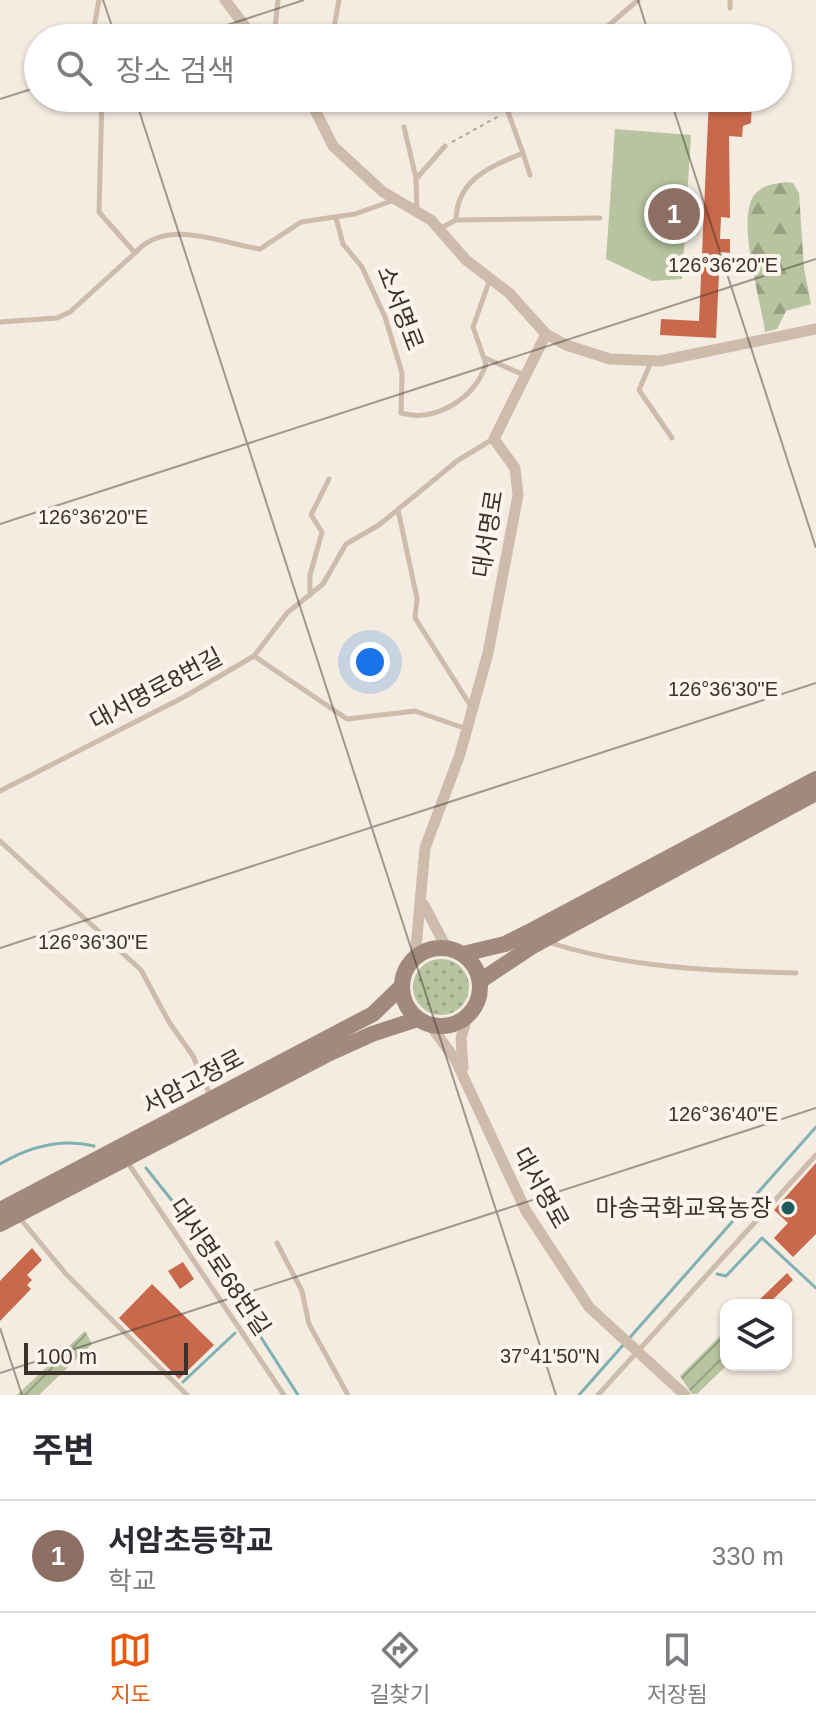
<!DOCTYPE html>
<html lang="ko">
<head>
<meta charset="utf-8">
<style>
	body { margin:0; font-family:Helvetica,"Noto Sans KR",sans-serif; background:#f2f2f3; color:#2b2b33 }
	.controls { position:absolute; right:24px; bottom:24px; display:grid; overflow:hidden; border-radius:16px; box-shadow:0 2px 6px #0004 }
	.controls button { width:72px; height:72px; display:grid; place-items:center; padding:0; border:0; border-bottom:2px solid #e1e1e2; background:#fff; color:#2b2b33; font:40px sans-serif }
	.scale { position:absolute; left:24px; bottom:20px; width:164px; box-sizing:border-box; padding-left:8px; border:4px solid #3b302b; border-top:0; font-size:22px; line-height:28px; white-space:nowrap; color:#3b302b; -webkit-text-stroke:6px #fbf5ee; paint-order:stroke }
	.you { position:absolute; left:370px; top:662px; width:28px; height:28px; margin:-20px; border:6px solid #fff; border-radius:50%; background:#1a73e8; box-shadow:0 0 0 12px #1a73e833 }
	.badge { display:grid; place-items:center; width:52px; height:52px; border-radius:50%; background:#ea580c; color:#fff; font-size:26px; font-weight:700 }
	.pin { position:absolute; translate:-50% -50%; border:4px solid #fff; box-shadow:0 2px 8px #0006 }
	.list { margin:0; padding:0; list-style:none }
	h2 { display:flex; justify-content:space-between; align-items:center; height:104px; margin:0; padding:0 32px; font-size:34px }
	h2 small { font-size:26px; font-weight:400; color:#7c7c81 }
	.list li { display:grid; grid-template-columns:52px 1fr auto; gap:24px; align-items:center; box-sizing:border-box; height:112px; padding:0 32px; border-top:2px solid #e1e1e2 }
	.list b { display:block; font-size:30px; white-space:nowrap }
	.list p { margin:0; font-size:26px; white-space:nowrap; color:#7c7c81 }
	.list em { font-size:26px; font-style:normal; color:#7c7c81 }
	.icon { flex:none; width:44px; height:44px; fill:none; stroke:currentColor; stroke-width:2; stroke-linecap:round; stroke-linejoin:round }
	.map { position:relative; flex:none; width:816px; height:1395px; overflow:hidden }
	.search { position:absolute; background:#fff; box-shadow:0 2px 6px #0004; left:24px; right:24px; top:24px; height:88px; display:flex; align-items:center; gap:20px; box-sizing:border-box; padding:0 28px; border-radius:44px; color:#7c7c81; font-size:30px }
	.sheet { height:216px; background:#fff }
	nav { display:flex; justify-content:space-around; align-items:center; box-sizing:border-box; height:112px; border-top:2px solid #e1e1e2; background:#fff; font-size:22px; color:#7c7c81 }
	nav a { display:grid; justify-items:center; gap:4px }
	nav .on { color:#ea580c }
	.map>svg:first-child { display:block }
</style>
</head>
<body>
<div class="map">
<svg width="816" height="1395" viewBox="0 0 816 1395">
	<defs>
		<pattern id="grass-dots" width="8" height="8" patternUnits="userSpaceOnUse" patternTransform="scale(2)"><rect width="8" height="8" fill="#b8c4a0"/><path d="M2 2h.1M6 6h.1" fill="none" stroke="#97a083" stroke-width="1.8" stroke-linecap="round"/></pattern>
		<pattern id="forest-firs" width="22" height="20" patternUnits="userSpaceOnUse" patternTransform="scale(2)"><rect width="22" height="20" fill="#b8c4a0"/><path d="M5 1l3.5 6h-7zM16 11l3.5 6h-7z" fill="#97a083"/></pattern>
		<pattern id="garden-furrows" width="10" height="10" patternUnits="userSpaceOnUse" patternTransform="scale(2)"><rect width="10" height="10" fill="#b8c4a0"/><path d="M-1 1l2-2M0 10L10 0M9 11l2-2" fill="none" stroke="#97a083"/></pattern>
	</defs>
	<rect width="100%" height="100%" fill="#f4ebe1"/>
	<!-- grass -->
	<path fill="url(#grass-dots)" d="M413 987a28 28 0 1 1 56 0a28 28 0 1 1-56 0Z"/>
	<!-- forest -->
	<path fill="url(#forest-firs)" d="M 786,182 L 793,183 L 799,193 L 804,268 L 811,304 L 786,311 L 777,329 L 765,332 C 761,300 737,225 753,197 C 760,185 774,184 786,182 Z"/>
	<!-- garden -->
	<path fill="url(#garden-furrows)" d="M 726,1330 L 727,1365 L 697,1394 L 692,1394 L 680,1376 Z
		M 85,1331 L 92,1344 L 39,1395 L 17,1395 Z"/>
	<!-- pitch -->
	<path fill="#b8c4a0" d="M 615,129 L 691,135 L 682,279 L 652,281 L 606,259 Z"/>
	<g fill="none" stroke-linecap="round" stroke-linejoin="round">
		<!-- stream -->
		<path stroke="#7fb0b2" stroke-width="3" d="M 0,1164 C 29,1147 61,1138 94,1146
			M 146,1168 L 178,1208 L 298,1395
			M 717,1274 L 726,1276 L 762,1238 L 816,1288
			M 183,1382 L 235,1333
			M 579,1395 L 816,1127"/>
	</g>
	<!-- building -->
	<path fill="#c8694b" d="M 709,98 L 752,98 L 751,123 L 743,126 L 742,137 L 729,136 L 730,218 L 721,217 L 720,239 L 730,239 L 730,253 L 720,252 L 716,338 L 660,335 L 661,319 L 699,321 Z
		M 816,1163 L 816,1234 L 793,1257 L 774,1238 L 788,1223 L 774,1210 Z
		M 32,1248 L 42,1260 L 27,1275 L 32,1280 L 27,1285 L 31,1289 L 0,1321 L 0,1281 Z
		M 183,1262 L 194,1279 L 180,1289 L 168,1271 Z
		M 787,1273 L 793,1280 L 767,1305 L 754,1305 Z
		M 152,1284 L 214,1345 L 179,1379 L 119,1318 Z"/>
	<g fill="none" stroke-linecap="round" stroke-linejoin="round">
		<!-- path -->
		<path stroke="#b9a596" stroke-width="2" stroke-dasharray="4 4" stroke-linecap="butt" d="M 452,142 L 499,116"/>
		<!-- service -->
		<path stroke="#cdbbac" stroke-width="5" d="M 730,8 L 730,0
			M 92,38 L 99,0
			M 274,38 L 278,0
			M 332,38 L 339,0
			M 594,38 L 638,0
			M 404,127 L 416,178
			M 523,153 L 508,112 L 526,98
			M 417,209 L 416,179 L 445,146
			M 336,218 L 343,244 L 362,267 L 385,317 L 402,373 L 401,413 C 436,423 475,398 486,364 L 473,327 L 490,279
			M 456,220 C 457,179 490,167 523,153 L 530,175
			M 441,228 L 456,220 L 600,218
			M 135,253 C 167,217 219,243 260,249 L 301,222 L 355,214 L 394,200
			M 0,322 L 57,318 L 70,312 L 135,253 L 99,212 L 102,98
			M 485,358 L 524,375
			M 651,362 L 639,390 L 672,438
			M 398,510 L 417,598 L 415,618 L 472,708
			M 310,595 L 310,575 L 322,532 L 311,515 L 329,479
			M 254,656 L 347,719 L 415,711 L 467,729
			M 0,791 L 184,697 L 254,656 L 287,613 L 323,584 L 346,544 L 379,525 L 457,461 L 493,439
			M 0,841 L 141,970 L 169,1022 L 193,1056 L 210,1095
			M 548,942 C 627,968 713,971 796,973
			M 126,1160 L 284,1395
			M 18,1216 L 66,1274 L 187,1395
			M 277,1243 L 302,1291 L 309,1324 L 348,1395
			M 598,1395 L 816,1155"/>
		<!-- minor -->
		<path stroke="#cdbbac" stroke-width="11" d="M 225,0 L 254,38
			M 309,98 L 333,146 L 383,192 L 431,220 L 466,260 L 509,293 L 546,334 L 566,345 L 610,359 L 660,361 L 816,329
			M 424,905 L 446,947
			M 415,958 L 425,848 L 460,754 L 488,653 L 518,495 L 515,468 L 494,439 L 546,334
			M 430,1025 L 455,1059 L 526,1211 L 589,1307 L 685,1395
			M 463,1068 L 461,1038 L 467,1017"/>
		<!-- secondary -->
		<path stroke="#a18a7d" stroke-width="16" d="M402 987a39 39 0 1 1 78 0a39 39 0 1 1-78 0Z
			M 463,954 L 505,944 L 527,933 L 816,779
			M 480,981 L 531,947 L 816,793
			M 0,1210 L 373,1014 L 402,986
			M 0,1224 L 330,1053 L 372,1034 L 418,1019"/>
	</g>
	<!-- ticks -->
	<path fill="none" stroke="#3b302b" stroke-width="2" stroke-opacity="0.45" d="M 103,0 L 116,38M 638,0 L 650,38M 187,38 L 304,0M 135,98 L 556,1395M 670,98 L 816,548M 0,99 L 38,87M 0,524 L 816,259M 0,948 L 816,683M 0,1328 L 22,1395M 0,1373 L 816,1108"/>
	<!-- markers -->
	<circle fill="#1f5a5e" stroke="#fbf5ee" stroke-width="3" cx="788" cy="1208" r="8"/>
	<g text-anchor="middle" stroke-width="8" stroke-linejoin="round" paint-order="stroke">
		<!-- street labels -->
		<g font-size="24" fill="#3b302b" stroke="#fbf5ee">
			<text transform="translate(400 308) rotate(69)" y="8">소서명로</text>
			<text transform="translate(488 534) rotate(-81)" y="8">대서명로</text>
			<text transform="translate(156 689) rotate(-28)" y="8">대서명로8번길</text>
			<text transform="translate(193 1082) rotate(-28)" y="8">서암고정로</text>
			<text transform="translate(541 1188) rotate(61)" y="8">대서명로</text>
			<text transform="translate(220 1267) rotate(56)" y="8">대서명로68번길</text>
		</g>
		<!-- poi labels -->
		<g font-size="24" fill="#3b302b" stroke="#fbf5ee" text-anchor="end">
			<text x="772" y="1216">마송국화교육농장</text>
		</g>
	</g>
	<g font-size="20" text-anchor="middle" fill="#3b302b" stroke="#fbf5ee" stroke-width="8" stroke-linejoin="round" paint-order="stroke">
		<text x="723" y="272">126°36'20"E</text>
		<text x="93" y="524">126°36'20"E</text>
		<text x="723" y="696">126°36'30"E</text>
		<text x="93" y="949">126°36'30"E</text>
		<text x="723" y="1121">126°36'40"E</text>
		<text x="550" y="1363">37°41'50"N</text>
	</g>
</svg>
<div class="controls">
<button><svg class="icon" aria-label="layers" viewBox="0 0 24 24"><path d="M12 4l9 5-9 5-9-5zM3 14l9 5 9-5"/></svg></button>
</div>
<div class="scale">100 m</div>
<div class="you"></div>
<div class="pin badge" style="left:674px;top:214px;background:#8d6e63">1</div>
<div class="search"><svg class="icon" aria-label="search" viewBox="0 0 24 24"><circle cx="10" cy="10" r="6"/><path d="M15 15l6 6"/></svg>장소 검색</div>
</div>
<section class="sheet">
<h2>주변<small></small></h2>
<ul class="list">
<li><span class="badge" style="background:#8d6e63">1</span><div><b>서암초등학교</b><p>학교</p></div><em>330 m</em></li>
</ul>
</section>
<nav>
<a class="on"><svg class="icon" aria-label="map" viewBox="0 0 24 24"><path d="M3 6l6-2 6 2 6-2v14l-6 2-6-2-6 2zM9 4v14M15 6v14"/></svg>지도</a>
<a><svg class="icon" aria-label="directions" viewBox="0 0 24 24"><path d="M12 3l9 9-9 9-9-9zM9 14v-3h6M13 9l2 2-2 2"/></svg>길찾기</a>
<a><svg class="icon" aria-label="saved" viewBox="0 0 24 24"><path d="M7 4h10v16l-5-4-5 4z"/></svg>저장됨</a>
</nav>
</body>
</html>
